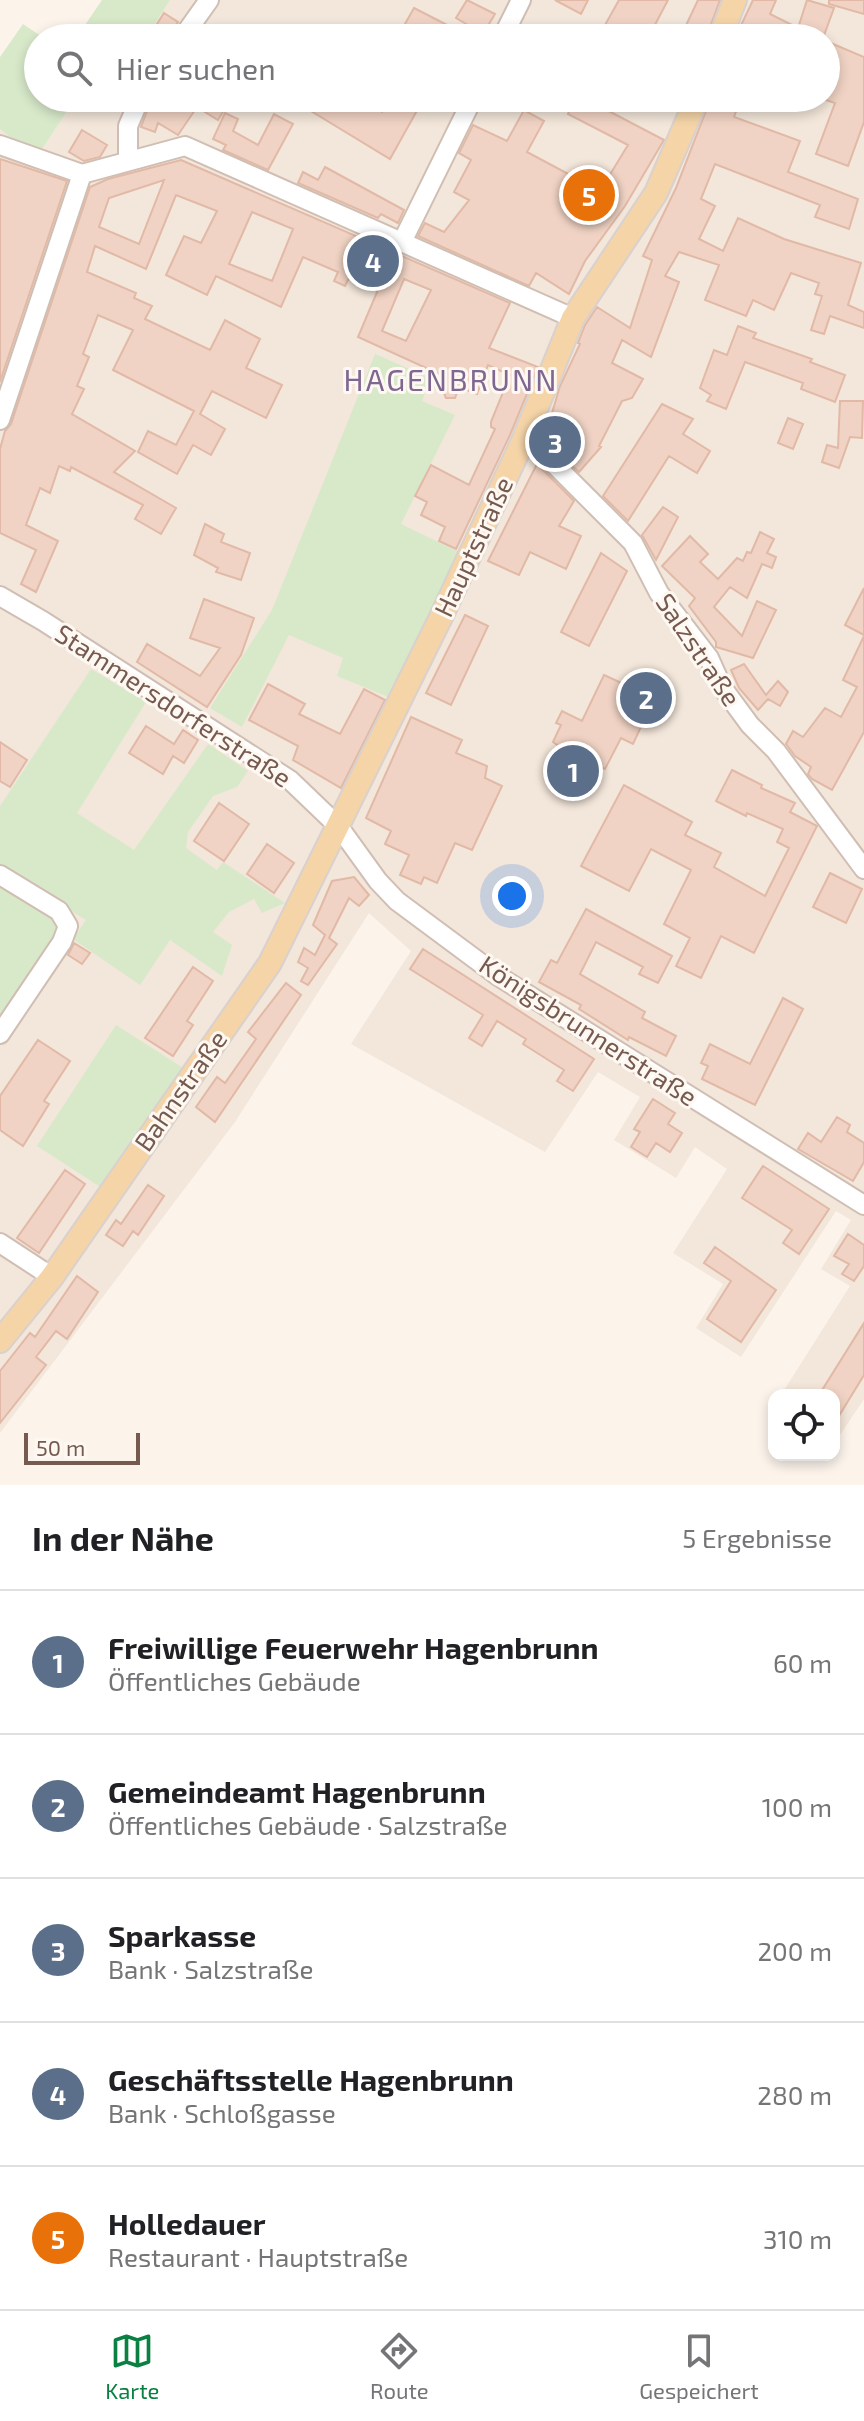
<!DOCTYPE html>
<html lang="de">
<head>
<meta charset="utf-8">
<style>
	body { margin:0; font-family:"Exo 2",sans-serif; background:#f2f2f2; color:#202124 }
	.controls { position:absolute; right:24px; bottom:24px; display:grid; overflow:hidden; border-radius:16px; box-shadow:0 4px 12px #0003 }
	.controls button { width:72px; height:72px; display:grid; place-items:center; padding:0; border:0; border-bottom:2px solid #e0e0e0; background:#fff; color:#202124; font:40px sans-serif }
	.scale { position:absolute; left:24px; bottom:20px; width:116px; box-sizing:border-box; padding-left:8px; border:4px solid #765a4f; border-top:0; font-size:22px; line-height:28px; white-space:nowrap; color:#765a4f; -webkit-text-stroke:6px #fef8f2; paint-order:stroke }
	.you { position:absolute; left:512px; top:896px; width:28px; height:28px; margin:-20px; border:6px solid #fff; border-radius:50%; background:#1a73e8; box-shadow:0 0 0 12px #1a73e833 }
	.badge { display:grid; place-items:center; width:52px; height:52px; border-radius:50%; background:#0b8043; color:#fff; font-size:26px; font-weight:700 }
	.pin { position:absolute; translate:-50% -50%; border:4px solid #fff; box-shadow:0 2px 8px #0006 }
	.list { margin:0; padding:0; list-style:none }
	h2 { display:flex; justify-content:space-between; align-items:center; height:104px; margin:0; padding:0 32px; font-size:34px }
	h2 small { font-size:26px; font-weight:400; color:#757577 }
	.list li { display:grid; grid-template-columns:52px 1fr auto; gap:24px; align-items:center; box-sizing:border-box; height:144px; padding:0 32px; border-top:2px solid #e0e0e0 }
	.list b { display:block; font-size:30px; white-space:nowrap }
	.list p { margin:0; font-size:26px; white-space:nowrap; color:#757577 }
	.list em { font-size:26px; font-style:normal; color:#757577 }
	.icon { flex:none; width:44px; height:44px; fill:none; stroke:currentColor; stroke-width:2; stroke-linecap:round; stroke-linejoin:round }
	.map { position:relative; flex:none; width:864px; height:1485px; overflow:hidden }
	.search { position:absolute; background:#fff; box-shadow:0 4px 12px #0003; left:24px; right:24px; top:24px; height:88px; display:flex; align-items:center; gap:20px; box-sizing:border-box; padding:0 28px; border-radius:44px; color:#757577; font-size:30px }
	.sheet { height:824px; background:#fff }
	nav { display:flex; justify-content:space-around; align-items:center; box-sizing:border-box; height:112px; border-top:2px solid #e0e0e0; background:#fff; font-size:22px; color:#757577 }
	nav a { display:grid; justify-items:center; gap:4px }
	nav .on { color:#0b8043 }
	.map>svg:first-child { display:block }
</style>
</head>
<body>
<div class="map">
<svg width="864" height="1485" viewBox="0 0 864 1485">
	<rect width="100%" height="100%" fill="#fcf4eb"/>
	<!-- residential -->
	<path fill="#f3e6da" d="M 170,0 L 864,0 L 864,1399 L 834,1444 L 834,1395 L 781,1395 L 850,1286 L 821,1269 L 851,1220 L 836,1211 L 741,1357 L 696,1328 L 723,1284 L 673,1253 L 727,1169 L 695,1147 L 676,1178 L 614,1140 L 640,1097 L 598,1072 L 545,1152 L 351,1044 L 411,951 L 369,913 L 235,1122 L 0,1433 L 0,129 L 13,140 L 42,149 L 76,98 L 826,98 L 826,38 L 146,38 Z"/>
	<!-- green -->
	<path fill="#d8e9ca" d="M 102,0 L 170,0 L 146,38 L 76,38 Z
		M 23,24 L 44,38 L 38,38 L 38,98 L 76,98 L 42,149 L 13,140 L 0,129 L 0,57 Z
		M 375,354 L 430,378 L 422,401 L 455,415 L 401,524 L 461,553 L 391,698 L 337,676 L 343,658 L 289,635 L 242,727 L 210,708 L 272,610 Z
		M 91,669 L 146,702 L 77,813 L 134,850 L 208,744 L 248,771 L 237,787 L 213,796 L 188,832 L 186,848 L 217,870 L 223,862 L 285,903 L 262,913 L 254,899 L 229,912 L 213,932 L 232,945 L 222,976 L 170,940 L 140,985 L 73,939 L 86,920 L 0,868 L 0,806 Z
		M 0,883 L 54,916 L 58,923 L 54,940 L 0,1024 Z
		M 116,1025 L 188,1071 L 105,1190 L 37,1146 Z"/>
	<!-- building -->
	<path fill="#f0d3c4" stroke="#e1b9a6" stroke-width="2" fill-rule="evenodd" d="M 467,0 L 495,14 L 483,34 L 456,18 Z
		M 555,0 L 588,0 L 581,14 Z
		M 619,0 L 668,0 L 648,38 L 629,38 L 605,25 Z
		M 698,0 L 720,0 L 706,38 L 680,38 Z
		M 753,0 L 776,0 L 770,14 L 798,28 L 807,0 L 834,8 L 823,38 L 735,38 Z
		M 829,0 L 864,0 L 864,14 L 829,4 Z
		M 414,8 L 451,27 L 444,38 L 412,38 L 401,31 Z
		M 164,13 L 178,22 L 167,38 L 148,38 Z
		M 522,25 L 548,38 L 515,38 Z
		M 826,41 L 864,57 L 864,122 L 848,166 L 816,154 L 835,103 L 826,100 Z
		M 152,98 L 231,98 L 218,120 L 197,107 L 178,135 L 158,123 L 155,132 L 141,127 Z
		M 312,98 L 359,98 L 382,112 L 391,98 L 424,98 L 390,159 L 306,108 Z
		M 554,98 L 584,98 L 664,140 L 625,206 L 585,261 L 569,294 L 536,273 L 529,286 L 418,236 L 425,223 L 444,232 L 469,200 L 454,192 L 471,160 L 459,153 L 473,125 L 507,141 L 524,110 L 544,121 L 527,152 L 600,191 L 628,145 L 568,114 L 571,107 Z
		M 711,98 L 741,98 L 734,117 L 800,141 L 788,172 L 858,199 L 849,229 L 815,217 L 820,205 L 715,164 L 701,199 L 715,206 L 699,239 L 723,251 L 738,218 L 784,239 L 861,263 L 848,305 L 864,312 L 864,328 L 830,316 L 824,334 L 811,330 L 822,296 L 815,294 L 819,283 L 791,273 L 774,310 L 753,300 L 746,316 L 705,300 L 719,265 L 679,252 L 665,276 L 679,282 L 651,357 L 622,340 L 612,363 L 643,379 L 632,398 L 622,401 L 599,446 L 601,447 L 579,472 L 544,440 L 560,386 L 580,344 L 578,343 L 585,325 L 597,307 L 630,328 L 652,260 L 643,256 L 676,188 Z
		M 225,113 L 238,119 L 233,131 L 258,145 L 274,114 L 293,124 L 268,170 L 223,150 L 226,145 L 213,139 Z
		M 82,130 L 107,145 L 100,157 L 84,161 L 69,152 Z
		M 0,159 L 67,181 L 0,382 Z
		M 181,160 L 510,303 L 489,348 L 538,367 L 510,435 L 456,549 L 439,541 L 445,527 L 421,515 L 427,502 L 415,496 L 431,465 L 469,485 L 495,429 L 491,427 L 491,422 L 510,375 L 488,365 L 477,394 L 459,387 L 455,398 L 446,398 L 442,388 L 446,377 L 358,337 L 383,278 L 355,266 L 345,286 L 334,281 L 338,272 L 303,257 L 281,307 L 216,276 L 207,295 L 166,275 L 184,236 L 201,243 L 217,211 L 176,195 L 146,269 L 95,246 L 87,272 L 136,293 L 134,298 L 152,306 L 145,319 L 210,350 L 225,320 L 260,339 L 246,368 L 282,385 L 266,418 L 212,391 L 200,414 L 225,429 L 211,455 L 193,445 L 177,474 L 138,452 L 148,431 L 176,445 L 194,411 L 113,370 L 133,330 L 98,315 L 83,354 L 89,357 L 77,386 L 84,389 L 72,414 L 135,451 L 114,472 L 176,508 L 161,534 L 135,519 L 143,505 L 71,467 L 70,471 L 59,466 L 50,493 L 40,488 L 26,525 L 58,541 L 36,592 L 21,584 L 36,550 L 0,533 L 0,449 L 5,431 L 11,424 L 90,187 L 108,179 ZM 164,180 L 139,244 L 99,227 L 109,198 ZM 252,212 L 293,229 L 272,281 L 229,264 ZM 404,279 L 431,290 L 406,341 L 382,331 Z
		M 325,167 L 404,210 L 398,223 L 381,214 L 378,218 L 298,183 L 303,172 L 318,180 Z
		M 738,326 L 756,333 L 753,338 L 812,359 L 810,362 L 845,375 L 835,402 L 801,389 L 803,383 L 745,362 L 726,409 L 707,401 L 711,395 L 700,388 L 714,350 L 727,355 Z
		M 840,401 L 863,401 L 862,438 L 850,437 L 839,468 L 822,462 L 827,445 L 838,448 Z
		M 662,404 L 693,419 L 683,434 L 710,451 L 697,473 L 669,456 L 628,521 L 603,496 Z
		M 788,418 L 803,424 L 793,449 L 778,443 Z
		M 537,464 L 574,501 L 559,526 L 581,536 L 566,569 L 530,552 L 519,575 L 488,561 Z
		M 663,507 L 678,517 L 656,560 L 642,535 Z
		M 205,524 L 224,534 L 221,542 L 250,553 L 241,580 L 216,572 L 218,568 L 194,555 Z
		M 760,532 L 774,539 L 767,553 L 776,557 L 772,568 L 762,564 L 747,598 L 730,587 L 714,607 L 742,636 L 757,601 L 776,610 L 753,658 L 716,647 L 716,642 L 689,606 L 695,598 L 662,566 L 690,536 L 708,554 L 700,562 L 718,579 L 737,558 L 743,561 L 747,552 L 751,553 Z
		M 601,553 L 627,571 L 589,646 L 561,632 Z
		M 864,588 L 864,635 L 845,625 Z
		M 204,599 L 254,618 L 241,655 L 207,707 L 137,662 L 147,644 L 200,676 L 220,648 L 190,638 Z
		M 465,615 L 488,626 L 451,705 L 426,693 Z
		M 864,636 L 864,732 L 832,790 L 812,779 L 808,774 L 811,767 L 795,756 L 786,744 L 793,731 L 803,737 L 825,708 L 841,717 L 857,687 L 843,680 Z
		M 744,664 L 766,695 L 778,681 L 788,692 L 780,706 L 768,699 L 758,710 L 739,688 L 731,670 Z
		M 604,675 L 630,687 L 635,675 L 645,680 L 647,677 L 665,686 L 663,689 L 668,691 L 653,722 L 645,718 L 633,744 L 621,738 L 605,769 L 597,765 L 595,771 L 591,769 L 585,781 L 560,770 L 566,758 L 562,756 L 565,751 L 553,742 L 561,725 L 556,723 L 562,711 L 582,721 Z
		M 268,684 L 305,704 L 299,714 L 340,734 L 364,689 L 385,700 L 341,788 L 293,760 L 298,746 L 249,720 Z
		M 411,717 L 462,740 L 456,753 L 487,766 L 485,778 L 502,786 L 472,850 L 455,843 L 437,883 L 424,877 L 421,884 L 400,875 L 409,855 L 385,844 L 391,831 L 366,818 Z
		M 146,726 L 174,744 L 183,730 L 198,740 L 184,763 L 173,756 L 163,774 L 129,753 Z
		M 0,742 L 27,760 L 10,787 L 0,781 Z
		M 732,770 L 762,785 L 761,788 L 795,803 L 790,812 L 817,826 L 754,953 L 721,936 L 701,978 L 676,966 L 690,938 L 664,924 L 691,870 L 651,849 L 629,891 L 581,866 L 624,785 L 692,822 L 685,835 L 721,853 L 714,867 L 765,896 L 789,848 L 777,842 L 783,829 L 747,813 L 746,816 L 716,801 Z
		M 219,803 L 249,824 L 224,861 L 194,841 Z
		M 267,844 L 294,863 L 274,893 L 247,874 Z
		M 830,873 L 862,889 L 846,923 L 813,907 Z
		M 354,877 L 369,895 L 359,906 L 349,898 L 329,938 L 337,944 L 308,985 L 301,981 L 308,968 L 298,962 L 304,948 L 315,955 L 325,935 L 313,925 L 332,881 Z
		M 586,909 L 672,956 L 658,983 L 639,974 L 643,967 L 596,942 L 580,974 L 645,1012 L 642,1018 L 676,1036 L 666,1056 L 629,1037 L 628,1040 L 579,1009 L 581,1005 L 539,982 L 551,960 L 557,963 Z
		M 74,943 L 90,953 L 82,964 L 68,955 Z
		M 423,949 L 594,1059 L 573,1091 L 557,1081 L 564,1070 L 523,1044 L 526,1039 L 497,1021 L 482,1046 L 469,1038 L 483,1015 L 410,969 Z
		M 193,967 L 213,981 L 187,1021 L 193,1025 L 173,1056 L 145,1038 Z
		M 286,983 L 301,995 L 215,1122 L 196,1107 L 217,1077 L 225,1083 L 256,1039 L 248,1032 Z
		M 783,998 L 803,1009 L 755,1105 L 702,1079 L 708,1066 L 701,1063 L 710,1044 L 750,1064 Z
		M 38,1040 L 70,1061 L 44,1101 L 49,1104 L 23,1146 L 0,1130 L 0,1096 Z
		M 653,1099 L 675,1113 L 668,1124 L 682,1133 L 670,1152 L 656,1143 L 647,1157 L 631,1147 L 640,1132 L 634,1129 Z
		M 837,1117 L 850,1125 L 847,1132 L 864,1143 L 864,1162 L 853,1181 L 798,1149 L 808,1133 L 821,1142 Z
		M 763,1166 L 829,1209 L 799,1254 L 783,1243 L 792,1230 L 742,1198 Z
		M 65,1170 L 85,1184 L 39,1253 L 17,1238 Z
		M 148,1185 L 164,1196 L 138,1235 L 133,1231 L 123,1246 L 106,1235 L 116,1220 L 121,1224 Z
		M 848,1234 L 864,1245 L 864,1266 L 854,1281 L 842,1274 L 849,1264 L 834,1256 Z
		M 715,1247 L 776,1290 L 741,1342 L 707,1319 L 731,1281 L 704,1263 Z
		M 77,1276 L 98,1292 L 67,1339 L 56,1331 L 36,1357 L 46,1365 L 0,1423 L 0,1371 L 30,1333 L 35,1337 Z
		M 864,1323 L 864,1375 L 834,1424 L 834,1395 L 819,1395 Z"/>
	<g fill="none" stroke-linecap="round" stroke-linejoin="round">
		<defs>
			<path id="minor" d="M 182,38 L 209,0
				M 502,38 L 521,0
				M 0,145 L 82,174
				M 128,160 L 128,126 L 140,98
				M 82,174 L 185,146 L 573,318
				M 402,242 L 473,98
				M 0,420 L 82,174
				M 523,441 L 545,455 L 633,543 L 659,593 L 709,658 L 722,687 L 750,725 L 776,751 L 864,869
				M 0,596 L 43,621 L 290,780 L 339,827 L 378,881 L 397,901 L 498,976 L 864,1205
				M 0,875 L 59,911 L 68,926 L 62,942 L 0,1034
				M 0,1243 L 52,1277"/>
			<path id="major" d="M 720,38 L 735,0
				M 0,1341 L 52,1277 L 270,963 L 441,617 L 523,441 L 573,318 L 656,193 L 697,98"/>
		</defs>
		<!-- minor casing -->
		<use href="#minor" stroke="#d0beb3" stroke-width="22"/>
		<!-- major casing -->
		<use href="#major" stroke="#d9d1ce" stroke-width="26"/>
		<!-- minor -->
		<use href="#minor" stroke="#fff" stroke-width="18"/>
		<!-- major -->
		<use href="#major" stroke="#f5d4a8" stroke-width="22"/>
	</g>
	<g text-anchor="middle" stroke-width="6" stroke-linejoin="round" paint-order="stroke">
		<!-- street labels -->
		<g font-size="26" fill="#765a4f" stroke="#fef8f2">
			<text transform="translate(474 547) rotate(-65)" y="9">Hauptstraße</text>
			<text transform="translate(698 650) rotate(56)" y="9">Salzstraße</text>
			<text transform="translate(173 706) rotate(33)" y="9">Stammersdorferstraße</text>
			<text transform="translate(588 1031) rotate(33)" y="9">Königsbrunnerstraße</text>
			<text transform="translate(181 1091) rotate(-55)" y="9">Bahnstraße</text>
		</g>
		<!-- quarter labels -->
		<g font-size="30" letter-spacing="2" fill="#806791" stroke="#fef8f2">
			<text x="451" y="391">HAGENBRUNN</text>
		</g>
	</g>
</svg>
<div class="controls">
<button><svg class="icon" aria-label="locate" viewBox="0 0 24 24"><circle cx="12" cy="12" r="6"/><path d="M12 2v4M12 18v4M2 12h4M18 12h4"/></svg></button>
</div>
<div class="scale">50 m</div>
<div class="you"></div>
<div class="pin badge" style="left:573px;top:771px;background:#5c6f8a">1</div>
<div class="pin badge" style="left:646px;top:698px;background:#5c6f8a">2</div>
<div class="pin badge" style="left:555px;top:442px;background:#5c6f8a">3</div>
<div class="pin badge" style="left:373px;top:261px;background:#5c6f8a">4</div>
<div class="pin badge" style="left:589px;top:195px;background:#e8710a">5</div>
<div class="search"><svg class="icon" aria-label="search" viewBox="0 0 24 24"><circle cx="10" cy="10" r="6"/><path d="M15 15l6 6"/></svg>Hier suchen</div>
</div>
<section class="sheet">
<h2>In der Nähe<small>5 Ergebnisse</small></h2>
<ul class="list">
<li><span class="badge" style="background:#5c6f8a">1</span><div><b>Freiwillige Feuerwehr Hagenbrunn</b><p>Öffentliches Gebäude</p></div><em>60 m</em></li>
<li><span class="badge" style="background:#5c6f8a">2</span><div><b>Gemeindeamt Hagenbrunn</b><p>Öffentliches Gebäude · Salzstraße</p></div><em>100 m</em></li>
<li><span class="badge" style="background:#5c6f8a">3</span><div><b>Sparkasse</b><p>Bank · Salzstraße</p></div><em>200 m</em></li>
<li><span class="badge" style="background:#5c6f8a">4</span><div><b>Geschäftsstelle Hagenbrunn</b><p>Bank · Schloßgasse</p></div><em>280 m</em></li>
<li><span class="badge" style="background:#e8710a">5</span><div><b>Holledauer</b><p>Restaurant · Hauptstraße</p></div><em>310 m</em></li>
</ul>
</section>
<nav>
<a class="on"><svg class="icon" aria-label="map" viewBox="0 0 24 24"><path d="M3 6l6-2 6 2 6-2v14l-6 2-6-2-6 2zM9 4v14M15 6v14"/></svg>Karte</a>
<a><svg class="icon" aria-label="directions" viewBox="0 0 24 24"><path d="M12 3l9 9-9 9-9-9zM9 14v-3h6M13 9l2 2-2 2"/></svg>Route</a>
<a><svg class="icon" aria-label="saved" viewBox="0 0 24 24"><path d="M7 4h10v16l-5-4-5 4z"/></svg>Gespeichert</a>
</nav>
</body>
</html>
